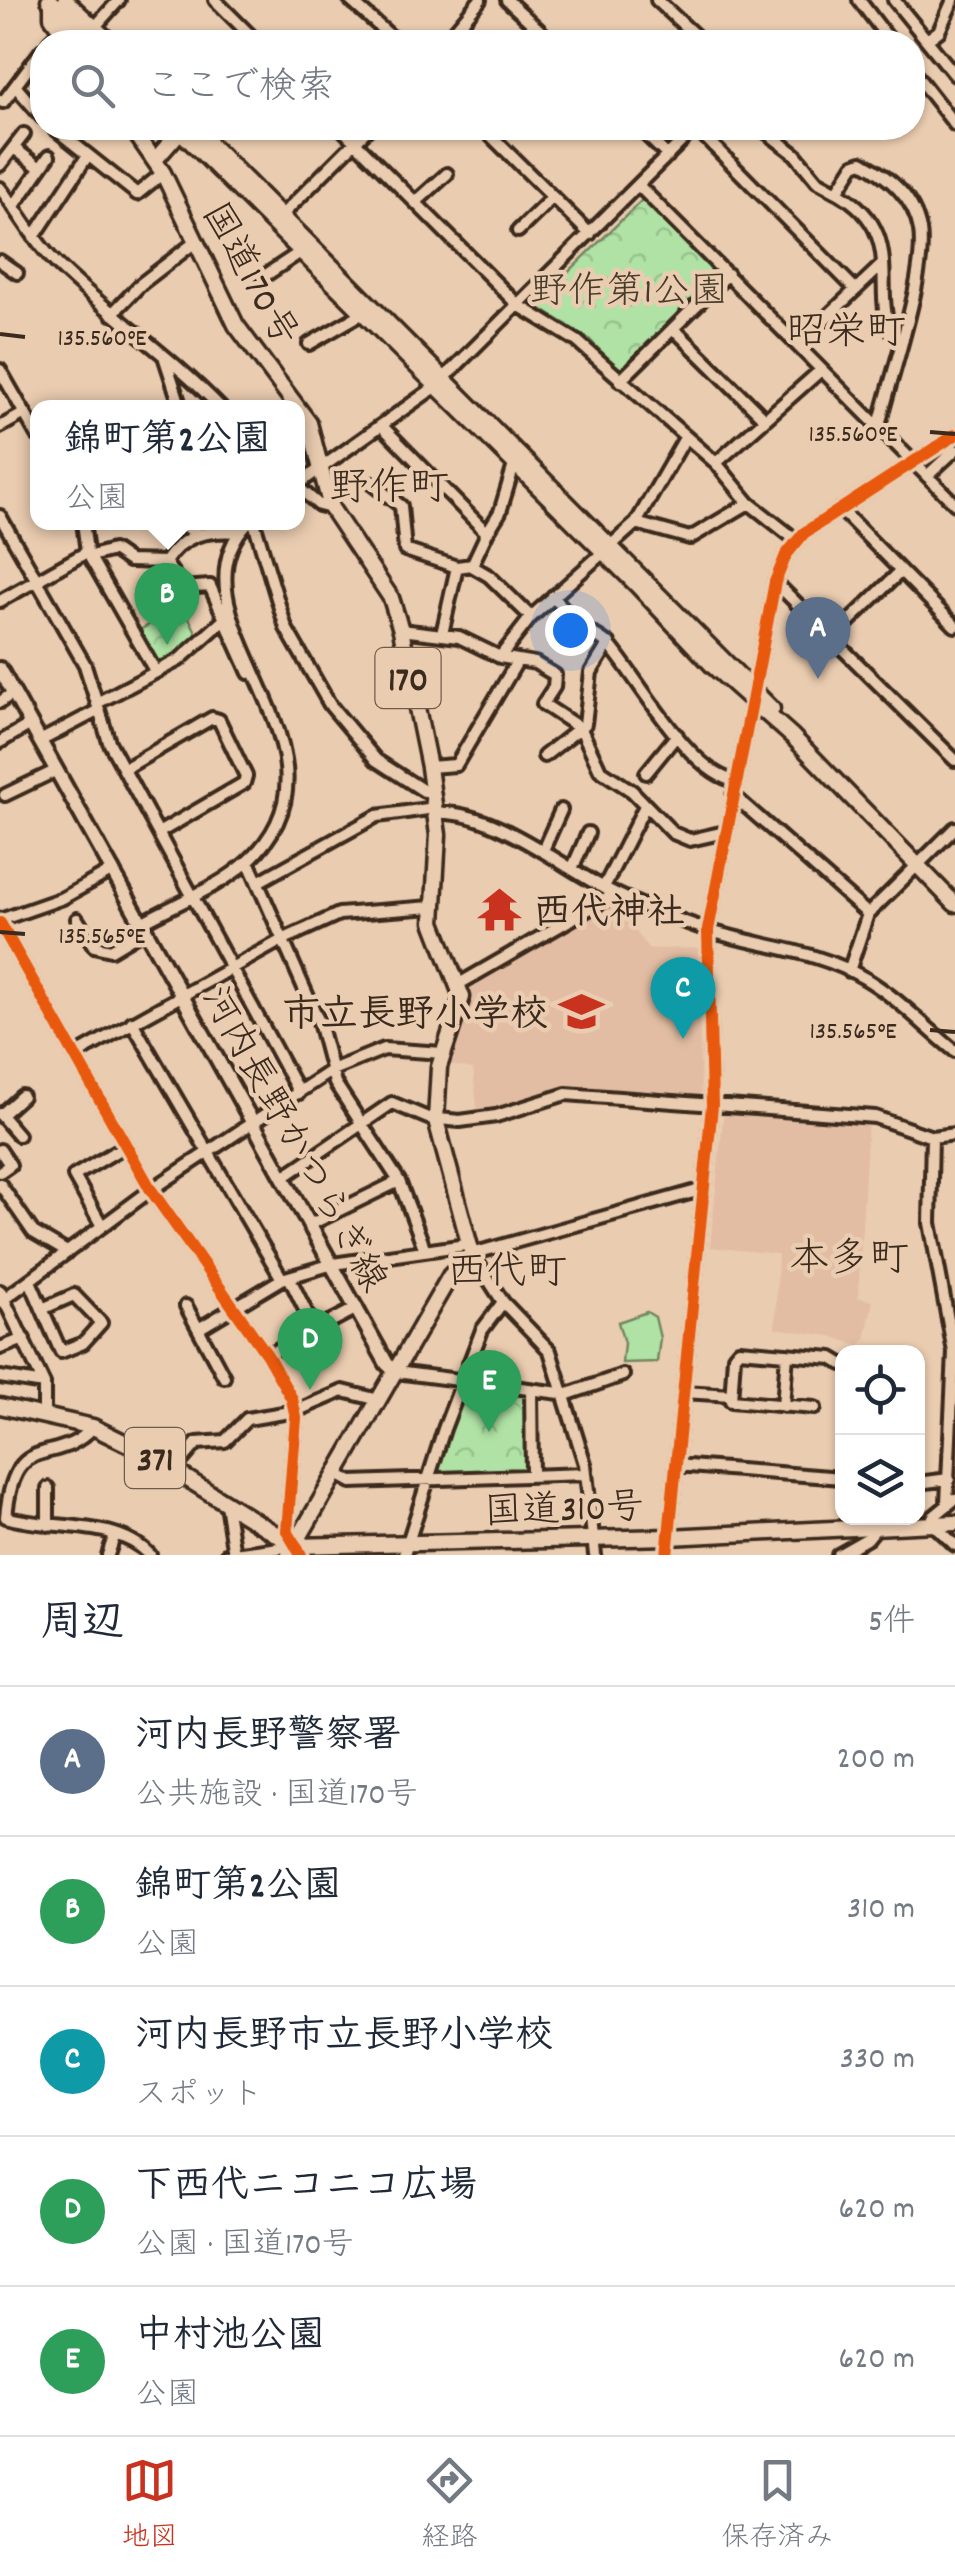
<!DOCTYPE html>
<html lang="ja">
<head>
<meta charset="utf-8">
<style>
	body { margin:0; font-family:Dekko,"Klee One",sans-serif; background:#f2f2f3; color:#1f2937 }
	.controls { position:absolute; right:30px; bottom:30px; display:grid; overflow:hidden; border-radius:20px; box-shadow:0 2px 8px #0004 }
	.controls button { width:90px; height:90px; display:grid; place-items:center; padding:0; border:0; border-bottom:2px solid #e0e1e3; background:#fff; color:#1f2937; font:50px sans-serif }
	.you { position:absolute; left:570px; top:630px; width:35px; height:35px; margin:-25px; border:8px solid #fff; border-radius:50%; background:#1a73e8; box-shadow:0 0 0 15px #1a73e833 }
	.badge { display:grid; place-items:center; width:65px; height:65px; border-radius:50%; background:#c8321e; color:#fff; font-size:32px; font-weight:700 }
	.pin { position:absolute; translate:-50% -82px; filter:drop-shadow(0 2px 5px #0008) }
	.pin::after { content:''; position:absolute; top:52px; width:35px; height:30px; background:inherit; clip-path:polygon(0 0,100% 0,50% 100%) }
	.popup { position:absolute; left:30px; top:400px; width:275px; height:130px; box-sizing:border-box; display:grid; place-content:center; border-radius:20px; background:#fff; filter:drop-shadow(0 2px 8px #0005); font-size:32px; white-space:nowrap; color:#747a83 }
	.popup b { font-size:38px; color:#1f2937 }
	.popup::after { content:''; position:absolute; left:50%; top:100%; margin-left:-20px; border:20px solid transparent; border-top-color:#fff }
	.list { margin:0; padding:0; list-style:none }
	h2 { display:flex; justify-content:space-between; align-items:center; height:130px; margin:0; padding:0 40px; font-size:42px }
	h2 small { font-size:32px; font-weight:400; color:#747a83 }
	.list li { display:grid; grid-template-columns:65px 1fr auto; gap:30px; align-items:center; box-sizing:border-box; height:150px; padding:0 40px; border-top:2px solid #e0e1e3 }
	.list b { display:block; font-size:38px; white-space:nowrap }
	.list p { margin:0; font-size:32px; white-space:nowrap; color:#747a83 }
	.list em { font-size:32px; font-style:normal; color:#747a83 }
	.icon { flex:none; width:55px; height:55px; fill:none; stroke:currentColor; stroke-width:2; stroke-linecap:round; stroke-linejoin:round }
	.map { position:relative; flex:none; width:955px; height:1555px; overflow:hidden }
	.search { position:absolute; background:#fff; box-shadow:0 2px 8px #0004; left:30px; right:30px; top:30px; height:110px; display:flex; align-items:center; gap:25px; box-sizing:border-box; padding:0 35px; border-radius:40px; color:#747a83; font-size:38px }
	.sheet { height:880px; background:#fff }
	nav { display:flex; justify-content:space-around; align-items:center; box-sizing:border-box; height:140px; border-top:2px solid #e0e1e3; background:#fff; font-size:28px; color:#747a83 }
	nav a { display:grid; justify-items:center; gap:5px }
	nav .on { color:#c8321e }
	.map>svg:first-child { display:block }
</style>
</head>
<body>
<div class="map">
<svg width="955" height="1555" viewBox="0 0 955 1555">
	<defs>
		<pattern id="forest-crowns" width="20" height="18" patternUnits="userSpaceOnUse" patternTransform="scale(2.5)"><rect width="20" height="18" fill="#afe2a4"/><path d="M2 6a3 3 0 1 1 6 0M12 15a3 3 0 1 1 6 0" fill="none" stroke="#97c28d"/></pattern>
	</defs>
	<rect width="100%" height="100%" fill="#eaccb0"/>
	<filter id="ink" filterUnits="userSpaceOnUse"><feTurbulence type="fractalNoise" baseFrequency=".01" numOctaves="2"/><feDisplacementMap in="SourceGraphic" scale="20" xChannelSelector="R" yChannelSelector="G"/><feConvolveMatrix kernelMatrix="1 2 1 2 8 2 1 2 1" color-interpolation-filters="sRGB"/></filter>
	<g filter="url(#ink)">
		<!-- built -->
		<path fill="#e2bda3" d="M 611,899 L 649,949 L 698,948 L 701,1101 L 560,1091 L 478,1116 L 473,1069 L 446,1064 L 465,1003 L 466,982 Z
			M 724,1110 L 868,1121 L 858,1297 L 872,1301 L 872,1306 L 865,1340 L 859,1346 L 831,1336 L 775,1328 L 778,1254 L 710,1247 Z"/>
		<!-- forest -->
		<path fill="url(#forest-crowns)" stroke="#758661" stroke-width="2.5" d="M 643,199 L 722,274 L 620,371 L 589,339 L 535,305 Z
			M 172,612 L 187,614 L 197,634 L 181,656 L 155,663 L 138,631 Z
			M 464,1385 L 527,1394 L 532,1472 L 436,1471 Z"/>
		<!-- garden -->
		<path fill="#afe2a4" stroke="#758661" stroke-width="2.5" d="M 647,1312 L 655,1317 L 660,1338 L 657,1362 L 622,1363 L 624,1343 L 618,1322 Z"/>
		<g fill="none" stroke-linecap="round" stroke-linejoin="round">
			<defs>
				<path id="minor" d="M 215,0 L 257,42
					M 350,0 L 397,42
					M 507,0 L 552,42
					M 657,0 L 702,42
					M 859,0 L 891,42
					M 894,0 L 955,75
					M 93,29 L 119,0
					M 927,40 L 939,31 L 953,0
					M 49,42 L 61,30
					M 445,42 L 480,0
					M 912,70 L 955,125
					M 16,87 L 42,117
					M 0,100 L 3,102 L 42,50
					M 54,128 L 137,194 L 163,173
					M 341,128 L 518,305 L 577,341 L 716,463 L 749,503 L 796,540
					M 483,128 L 590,234
					M 639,128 L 668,156
					M 696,128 L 854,288
					M 761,128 L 795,154 L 817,181 L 837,192 L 854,165 L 862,162 C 889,177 914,197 920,230 C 927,275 890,378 879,426
					M 14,148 L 40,168
					M 0,165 L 24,134
					M 639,186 L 955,504
					M 0,188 C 21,215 37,246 62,269 C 113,318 172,357 221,408
					M 837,192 C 915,236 862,302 899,341
					M 416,202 L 447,174
					M 14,206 L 49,156
					M 278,219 L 369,128
					M 518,231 L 553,197
					M 34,237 L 86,158
					M 0,261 L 17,273
					M 263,277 L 302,251
					M 112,314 L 141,284 L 194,243
					M 675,330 L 765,419
					M 309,344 L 363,313
					M 797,345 L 883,264
					M 165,359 L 181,408
					M 0,370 L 37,435
					M 620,381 L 728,274
					M 382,426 L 487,533 L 472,565 L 457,567 L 442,634
					M 0,427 L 25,413
					M 716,463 L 821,370
					M 927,476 L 955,450
					M 372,484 L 401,506 L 405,550 L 457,567
					M 297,485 L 435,387 L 695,128
					M 297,486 L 319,505 L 331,508
					M 840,509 L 955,626
					M 0,516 L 85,665 L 109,742 L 299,1093
					M 83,522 L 87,552 L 154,669
					M 176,522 L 197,533
					M 254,522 L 286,628 L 330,705 L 376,760 L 424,791 L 432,791
					M 636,523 L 690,538 L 749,503
					M 487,533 L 500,512 L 514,465
					M 91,556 L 113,550 L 129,561 L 165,562 L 183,588 L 210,586 L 249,673
					M 165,562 C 183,534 206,530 239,532
					M 470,565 L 489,576 L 531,617
					M 775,582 L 955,760
					M 553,596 C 561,605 569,617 579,625 C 589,633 603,637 611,647 C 638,679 691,775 736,781
					M 0,601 L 87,552
					M 401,630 L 459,637 L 500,657 L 531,617 L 636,523 L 685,438
					M 832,638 L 901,571
					M 500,657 L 535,663 L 555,675 L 554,687 L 543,704 L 581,729 L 600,770 L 632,791 L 673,833 L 690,840 L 725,832
					M 0,702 L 13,693
					M 97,703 L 179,660 L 225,619
					M 40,741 L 99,710
					M 0,742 L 31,724
					M 544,756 L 585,724 L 591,672 L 609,643
					M 429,767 L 456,765 L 518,660
					M 124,769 L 212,718 L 219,720 L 246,776 L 244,783 L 160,832
					M 646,773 L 677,735
					M 5,795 L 57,770
					M 733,795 L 868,914
					M 435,813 C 495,809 563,869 614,893 C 645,908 681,921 714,932 C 765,947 819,951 866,979 C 898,998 926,1028 955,1051
					M 543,850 L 561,810
					M 248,861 L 319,1022 L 335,1083 L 399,1181 L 425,1250
					M 573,867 L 588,833
					M 258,882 L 377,816 L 435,808
					M 604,887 L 645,806
					M 77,919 L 94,946 L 111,950 L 146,929
					M 0,920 L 63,898 L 113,870
					M 143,922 C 177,903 220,887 248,861 C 369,750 159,616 248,522
					M 0,923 L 151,1190 L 267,1355 L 292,1399 L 296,1418 L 287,1531 L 301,1555
					M 849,971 L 868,914 L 955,828
					M 459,984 L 615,894
					M 132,1022 L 282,1279
					M 75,1055 L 282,940 L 339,914 L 432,907
					M 0,1114 L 18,1135
					M 1,1115 L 22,1096
					M 932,1137 L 930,1223 L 954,1352 L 947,1503
					M 0,1150 L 10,1165 L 0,1172
					M 285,1176 L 392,1103 L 428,1118 L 460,1121 L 496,1116 L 566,1094 L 875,1117 L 932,1137 L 955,1134
					M 0,1184 L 33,1232 L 67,1252
					M 311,1224 L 399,1181
					M 102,1226 L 74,1176 L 125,1146
					M 289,1277 L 315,1330
					M 30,1281 L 61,1352 L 83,1343 L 101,1323 L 74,1295 L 42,1309
					M 0,1291 L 44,1384 L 0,1377
					M 0,1302 L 151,1190 L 332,1070 L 384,1049 L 443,1053
					M 186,1306 L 224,1377
					M 200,1328 L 282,1279 L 333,1264 L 466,1245
					M 0,1348 L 24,1339
					M 267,1355 L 357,1308
					M 396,1372 L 568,1394 L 623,1375
					M 531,1390 L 532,1475
					M 684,1392 L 731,1395
					M 783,1406 L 787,1354
					M 815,1408 L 731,1401 L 734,1356 L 739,1350 L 832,1358 L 842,1364
					M 44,1414 L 44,1384
					M 93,1427 C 56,1470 14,1426 6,1517 C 50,1531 115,1518 150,1555
					M 676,1465 L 842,1478
					M 174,1470 L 197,1443 L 225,1441 L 247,1419 L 296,1411 L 343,1391 L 379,1400
					M 335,1473 L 351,1482 L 586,1474
					M 918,1483 L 949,1479
					M 955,1499 L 933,1517 L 933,1524 L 955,1545
					M 226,1504 L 234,1554
					M 48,1525 L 48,1488
					M 108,1555 L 114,1537
					M 226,1555 L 294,1546
					M 404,1555 L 444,1429 L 482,1330 L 503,1302
					M 595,1555 L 585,1464 L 550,1351 L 503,1302 L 472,1254 L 704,1189
					M 667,1555 L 712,1106 L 708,930 L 775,582 L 786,555 L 804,533 L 955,435
					M 838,1555 L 868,1538 L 876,1528"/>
				<path id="major" d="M 0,669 L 387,1364 L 396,1372"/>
				<path id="highway" d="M 49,0 L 93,42
					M 65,0 L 110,42
					M 52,3 L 52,17 L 70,42
					M 132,128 L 163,173 L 236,325 L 309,423 L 331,508 L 391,598 L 401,630 L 429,767 L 438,835 L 433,922 L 462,997 L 439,1067 L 436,1120 L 472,1254 L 450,1276 L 289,1555
					M 177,128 L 638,586 L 713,666 L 792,736 L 955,904
					M 194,128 L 772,709
					M 155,160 L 183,128
					M 0,1406 L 93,1427 L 146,1453 L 295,1546 L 669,1537 L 955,1523"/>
			</defs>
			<!-- minor casing -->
			<use href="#minor" stroke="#3b2a1e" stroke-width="18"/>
			<!-- major casing -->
			<use href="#major" stroke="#3b2a1e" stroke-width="20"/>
			<!-- highway casing -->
			<use href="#highway" stroke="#3b2a1e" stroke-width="21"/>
			<!-- minor -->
			<use href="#minor" stroke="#eaccb0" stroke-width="10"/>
			<!-- major -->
			<use href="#major" stroke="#eaccb0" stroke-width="12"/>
			<!-- highway -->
			<use href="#highway" stroke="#eaccb0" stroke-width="14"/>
			<defs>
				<path id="cycleway" d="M 0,923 L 151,1190 L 267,1355 L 292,1399 L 296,1418 L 287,1531 L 301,1555
					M 667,1555 L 712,1106 L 708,930 L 775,582 L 786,555 L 804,533 L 955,435"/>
			</defs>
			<!-- cycleway casing -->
			<use href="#cycleway" stroke="#eaccb0" stroke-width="19"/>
			<!-- cycleway -->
			<use href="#cycleway" stroke="#e8590c" stroke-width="12"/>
		</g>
	</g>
	<!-- ticks -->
	<path fill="none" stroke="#3b2a1e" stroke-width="4" d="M 0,334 L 25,337M 930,432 L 955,434M 0,932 L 25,934M 930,1030 L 955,1032"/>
	<!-- icons -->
	<defs>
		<symbol id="temple-bare" viewBox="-9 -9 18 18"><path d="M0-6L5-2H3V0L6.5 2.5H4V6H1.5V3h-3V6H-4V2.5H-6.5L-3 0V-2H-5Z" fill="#c8321e" stroke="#eaccb0" stroke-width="2.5" paint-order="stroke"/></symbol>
		<symbol id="school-bare" viewBox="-9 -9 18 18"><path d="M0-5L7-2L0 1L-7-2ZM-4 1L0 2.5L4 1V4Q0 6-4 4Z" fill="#c8321e" stroke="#eaccb0" stroke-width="2.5" paint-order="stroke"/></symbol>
	</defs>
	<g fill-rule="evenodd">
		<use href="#temple-bare" x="468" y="878" width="63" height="63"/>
		<use href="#school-bare" x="550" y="980" width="63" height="63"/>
	</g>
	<g text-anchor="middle" stroke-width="9" stroke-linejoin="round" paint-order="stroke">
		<!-- shield labels -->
		<g fill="#eaccb0" stroke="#705b4a" stroke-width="2.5">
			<rect x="375.5" y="648" width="65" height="60" rx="8"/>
			<rect x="125" y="1428" width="60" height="60" rx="8"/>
		</g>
		<g font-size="35" font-weight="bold" fill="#3b2a1e">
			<text x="408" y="690">170</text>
			<text x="155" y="1470">371</text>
		</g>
		<!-- street labels -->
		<g font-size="38" fill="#3b2a1e" stroke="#eaccb0">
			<text transform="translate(252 273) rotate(61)" y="13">国道170号</text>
			<text transform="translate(296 1138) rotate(61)" y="13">河内長野かつらぎ線</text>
			<text transform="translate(564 1507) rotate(-2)" y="13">国道310号</text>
		</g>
		<!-- park labels -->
		<g font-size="38" fill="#473c2b" stroke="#eaccb0">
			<text x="629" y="302">野作第1公園</text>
		</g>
		<!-- poi labels -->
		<g font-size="38" font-weight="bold" fill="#3b2a1e" stroke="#eaccb0" text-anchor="start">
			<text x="533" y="923">西代神社</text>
			<text x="548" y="1025" text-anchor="end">市立長野小学校</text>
		</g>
		<!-- neighbourhood labels -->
		<g font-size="40" fill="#3b2a1e" stroke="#eaccb0">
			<text x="846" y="343">昭栄町</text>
			<text x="389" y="499">野作町</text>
			<text x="849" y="1270">本多町</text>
			<text x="507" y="1283">西代町</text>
		</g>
	</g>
	<g font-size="25" text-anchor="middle" fill="#3b2a1e" stroke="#eaccb0" stroke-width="9" stroke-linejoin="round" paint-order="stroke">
		<text x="102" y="345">135.560°E</text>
		<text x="853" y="441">135.560°E</text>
		<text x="102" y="943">135.565°E</text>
		<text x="853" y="1038">135.565°E</text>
	</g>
</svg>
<div class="controls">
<button><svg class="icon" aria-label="locate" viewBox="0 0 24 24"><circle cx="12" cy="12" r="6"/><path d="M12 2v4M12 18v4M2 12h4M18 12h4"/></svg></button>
<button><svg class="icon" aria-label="layers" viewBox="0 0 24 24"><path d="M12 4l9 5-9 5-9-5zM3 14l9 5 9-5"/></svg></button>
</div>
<div class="you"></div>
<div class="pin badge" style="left:818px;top:679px;background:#5c6f8a">A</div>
<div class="pin badge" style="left:167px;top:645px;background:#2e9e5b">B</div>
<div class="popup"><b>錦町第2公園</b>公園</div>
<div class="pin badge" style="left:683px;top:1039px;background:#0f9aa8">C</div>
<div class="pin badge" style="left:310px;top:1390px;background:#2e9e5b">D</div>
<div class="pin badge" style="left:489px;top:1432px;background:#2e9e5b">E</div>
<div class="search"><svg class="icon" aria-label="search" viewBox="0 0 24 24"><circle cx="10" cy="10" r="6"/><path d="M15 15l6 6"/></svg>ここで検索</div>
</div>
<section class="sheet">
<h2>周辺<small>5件</small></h2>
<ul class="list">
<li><span class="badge" style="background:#5c6f8a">A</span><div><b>河内長野警察署</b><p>公共施設 · 国道170号</p></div><em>200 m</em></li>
<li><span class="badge" style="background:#2e9e5b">B</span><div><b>錦町第2公園</b><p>公園</p></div><em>310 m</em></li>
<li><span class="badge" style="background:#0f9aa8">C</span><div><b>河内長野市立長野小学校</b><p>スポット</p></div><em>330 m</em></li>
<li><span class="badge" style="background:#2e9e5b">D</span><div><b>下西代ニコニコ広場</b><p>公園 · 国道170号</p></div><em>620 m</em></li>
<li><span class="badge" style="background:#2e9e5b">E</span><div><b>中村池公園</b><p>公園</p></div><em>620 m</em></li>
</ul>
</section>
<nav>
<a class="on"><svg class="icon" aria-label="map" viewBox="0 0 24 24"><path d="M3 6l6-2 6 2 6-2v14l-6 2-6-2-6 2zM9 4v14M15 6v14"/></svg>地図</a>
<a><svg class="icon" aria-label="directions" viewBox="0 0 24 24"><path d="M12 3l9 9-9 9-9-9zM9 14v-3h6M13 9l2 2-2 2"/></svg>経路</a>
<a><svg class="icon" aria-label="saved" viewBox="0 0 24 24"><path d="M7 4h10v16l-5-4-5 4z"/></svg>保存済み</a>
</nav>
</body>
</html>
